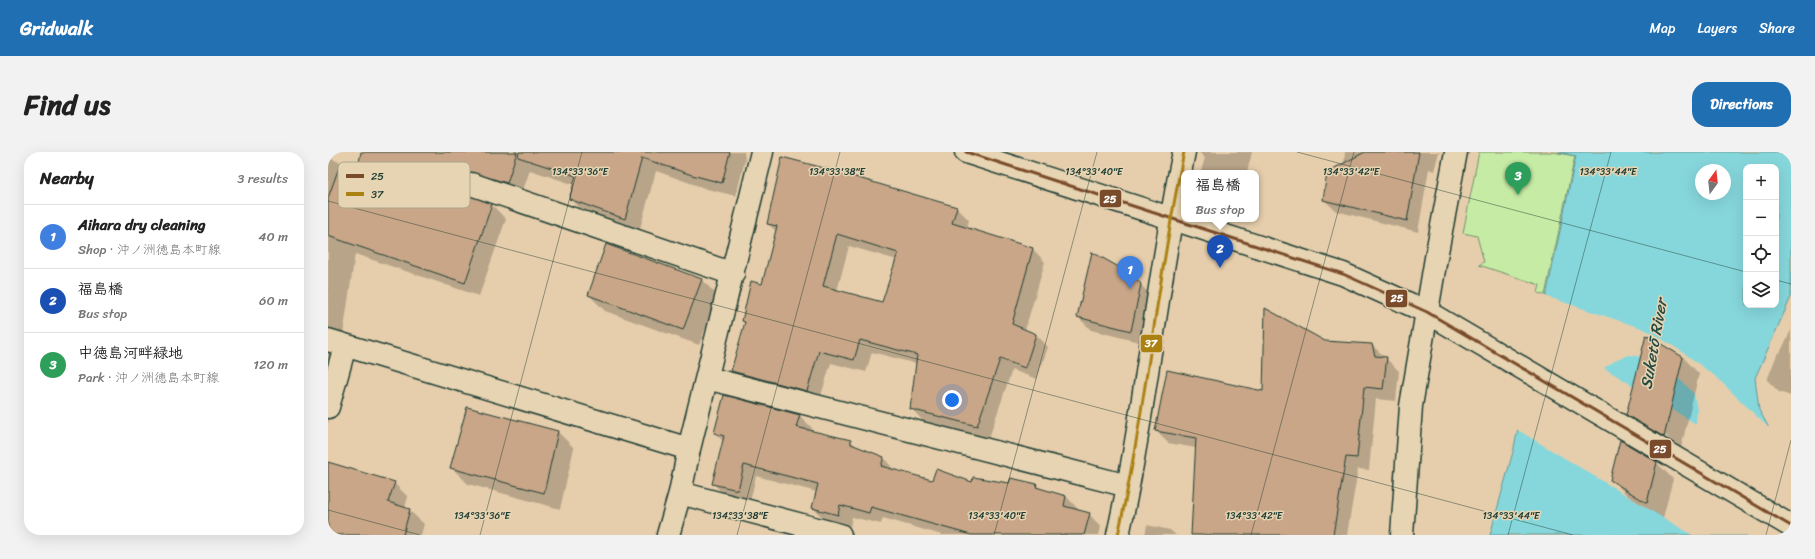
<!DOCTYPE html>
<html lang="en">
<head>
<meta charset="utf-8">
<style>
	body { margin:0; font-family:Sriracha,"Klee One",sans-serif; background:#f2f2f2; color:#222 }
	.controls { position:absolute; right:12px; top:12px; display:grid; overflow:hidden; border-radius:8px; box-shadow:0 4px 16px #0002 }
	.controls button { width:36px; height:36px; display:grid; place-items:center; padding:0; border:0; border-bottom:1px solid #e0e0e0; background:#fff; color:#222; font:20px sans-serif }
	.compass { position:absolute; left:1367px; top:12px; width:36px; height:36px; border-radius:50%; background:#fff; box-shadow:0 4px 16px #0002; rotate:15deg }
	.you { position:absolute; left:624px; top:248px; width:14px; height:14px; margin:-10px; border:3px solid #fff; border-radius:50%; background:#1a73e8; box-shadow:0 0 0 6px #1a73e833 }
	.badge { display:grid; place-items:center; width:26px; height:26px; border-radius:50%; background:#1f6fb2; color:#fff; font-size:13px; font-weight:700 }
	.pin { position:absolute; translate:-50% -33px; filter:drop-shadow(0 1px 2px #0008) }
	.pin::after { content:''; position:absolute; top:21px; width:14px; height:12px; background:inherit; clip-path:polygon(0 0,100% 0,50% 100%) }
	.popup { position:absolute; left:853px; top:18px; width:78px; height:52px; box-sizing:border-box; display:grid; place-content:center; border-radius:8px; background:#fff; filter:drop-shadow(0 1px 3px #0005); font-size:13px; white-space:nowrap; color:#767676 }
	.popup b { font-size:15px; color:#222 }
	.popup::after { content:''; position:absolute; left:50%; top:100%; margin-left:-8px; border:8px solid transparent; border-top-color:#fff }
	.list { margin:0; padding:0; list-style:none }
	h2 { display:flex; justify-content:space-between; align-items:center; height:52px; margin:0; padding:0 16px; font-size:17px }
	h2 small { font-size:13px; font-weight:400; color:#767676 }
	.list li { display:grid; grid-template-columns:26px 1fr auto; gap:12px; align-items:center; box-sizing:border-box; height:64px; padding:0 16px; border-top:1px solid #e0e0e0 }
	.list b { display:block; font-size:15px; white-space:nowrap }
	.list p { margin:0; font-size:13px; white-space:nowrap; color:#767676 }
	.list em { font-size:13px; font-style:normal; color:#767676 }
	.icon { flex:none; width:22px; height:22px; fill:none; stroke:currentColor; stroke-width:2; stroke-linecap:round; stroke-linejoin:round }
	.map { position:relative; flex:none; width:1463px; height:383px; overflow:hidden; border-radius:16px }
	header { display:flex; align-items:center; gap:24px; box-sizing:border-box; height:56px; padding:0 20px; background:#1f6fb2; color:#fff }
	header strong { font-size:19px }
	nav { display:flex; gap:22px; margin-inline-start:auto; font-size:14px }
	.intro { display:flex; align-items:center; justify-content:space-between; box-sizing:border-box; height:96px; padding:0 24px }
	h1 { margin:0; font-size:28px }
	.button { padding:10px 18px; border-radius:16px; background:#1f6fb2; color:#fff; font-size:14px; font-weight:700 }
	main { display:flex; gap:24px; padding:0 24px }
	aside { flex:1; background:#fff; border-radius:16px; box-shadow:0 4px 16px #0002 }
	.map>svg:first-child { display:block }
</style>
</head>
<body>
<header>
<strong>Gridwalk</strong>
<nav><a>Map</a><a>Layers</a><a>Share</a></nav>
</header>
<div class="intro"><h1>Find us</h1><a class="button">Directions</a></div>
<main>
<aside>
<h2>Nearby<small>3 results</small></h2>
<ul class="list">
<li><span class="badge" style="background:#3f7fe0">1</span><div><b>Aihara dry cleaning</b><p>Shop · 沖ノ洲徳島本町線</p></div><em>40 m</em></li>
<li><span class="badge" style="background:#1a4fb4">2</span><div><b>福島橋</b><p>Bus stop</p></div><em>60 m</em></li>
<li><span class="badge" style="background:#2e9e5b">3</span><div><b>中徳島河畔緑地</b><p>Park · 沖ノ洲徳島本町線</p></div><em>120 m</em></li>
</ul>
</aside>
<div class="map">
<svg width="1463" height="383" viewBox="0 0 1463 383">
	<rect width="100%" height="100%" fill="#e6ceac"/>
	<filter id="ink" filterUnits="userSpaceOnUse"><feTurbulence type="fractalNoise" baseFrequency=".025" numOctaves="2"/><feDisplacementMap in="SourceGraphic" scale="8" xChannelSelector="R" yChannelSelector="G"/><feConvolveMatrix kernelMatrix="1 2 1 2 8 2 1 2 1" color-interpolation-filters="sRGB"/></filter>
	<g filter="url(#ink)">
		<!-- green -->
		<path fill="#c6eba5" stroke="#72946c" d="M 1151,0 L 1225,0 L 1247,4 L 1217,143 L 1210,141 L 1212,133 L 1151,113 L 1156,110 L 1149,84 L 1135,81 Z"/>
		<!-- water -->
		<path fill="#86d7dc" stroke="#5d9999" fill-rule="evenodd" d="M 1230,0 L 1463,0 L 1463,145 L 1427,226 L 1431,258 L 1440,274 L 1419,383 L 1162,383 L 1185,300 L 1248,4 ZM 1418,15 L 1448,15 L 1448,153 L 1418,153 ZM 1373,18 L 1397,18 L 1397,42 L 1373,42 Z"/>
		<!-- pier -->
		<path fill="#e6ceac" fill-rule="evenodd" d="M 1217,144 L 1316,177 L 1334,187 L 1356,201 L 1388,225 L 1442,277 L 1421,383 L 1364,383 L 1188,277 ZM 1302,203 L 1314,205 L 1343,221 L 1357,232 L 1366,242 L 1369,258 L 1368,272 L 1276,216 L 1291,206 Z"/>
		<!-- shadow -->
		<path fill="#0003" fill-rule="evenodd" d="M 84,0 L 416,0 L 417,8 L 408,44 L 379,37 L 328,19 L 311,80 L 256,61 L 242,47 L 247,33 L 202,18 L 193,44 L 145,43 L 145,46 L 164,53 L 178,67 L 151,144 L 27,102 L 14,190 L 2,199 L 2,203 L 15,216 L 0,272 L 0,6 L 74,31 Z
			M 871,0 L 924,0 L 919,21 L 875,21 L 873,19 L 877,6 Z
			M 1017,0 L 1111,0 L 1106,19 L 1101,17 L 1090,80 L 1008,59 L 996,48 L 1016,12 Z
			M 500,18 L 629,56 L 641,68 L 639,76 L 705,97 L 717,110 L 697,178 L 708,182 L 720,195 L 709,227 L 684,218 L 661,286 L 595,269 L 583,256 L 589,212 L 544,200 L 538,220 L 503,211 L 491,250 L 416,231 L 404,219 L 418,172 L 415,169 L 435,133 L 449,80 L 440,72 ZM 521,94 L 569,108 L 555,151 L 509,139 Z
			M 805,124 L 825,146 L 815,191 L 763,178 L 750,165 Z
			M 374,128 L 390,144 L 371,193 L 277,159 L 261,143 Z
			M 1463,178 L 1463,244 L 1451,240 L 1439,228 L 1450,200 L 1452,201 Z
			M 996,190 L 1044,193 L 1071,219 L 1068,249 L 1048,247 L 1041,318 L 1030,317 L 1019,383 L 864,383 L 868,296 L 840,291 L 828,279 L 936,240 Z
			M 1355,205 L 1371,222 L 1352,300 L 1316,278 L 1299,262 ZM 1315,272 L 1341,286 L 1339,288 L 1315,274 Z
			M 472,264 L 484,276 L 483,280 L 523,289 L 530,296 L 555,305 L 567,319 L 605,329 L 644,332 L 708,333 L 714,338 L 738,344 L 750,357 L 749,359 L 761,362 L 773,375 L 771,383 L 614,383 L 555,366 L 553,372 L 524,365 L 522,375 L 497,368 L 485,356 L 489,340 L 428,324 L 422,350 L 397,344 L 385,331 L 396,290 L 387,281 Z
			M 230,280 L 246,296 L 232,357 L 140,332 L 124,316 Z
			M 1293,290 L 1329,311 L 1345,327 L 1335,366 L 1300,344 L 1284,328 Z
			M 0,311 L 66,331 L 80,345 L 77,356 L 81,358 L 96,372 L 93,383 L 0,383 Z
			M 819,373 L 842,378 L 848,383 L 817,383 Z"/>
		<!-- building -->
		<path fill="#c8a687" stroke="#1f3d34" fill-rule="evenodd" d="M 33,0 L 189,0 L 179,31 L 141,20 L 135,22 L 131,28 L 131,35 L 134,40 L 164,52 L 137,131 L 0,84 L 0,46 L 13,10 L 30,16 Z
			M 191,0 L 402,0 L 394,31 L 364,23 L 314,6 L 297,67 L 241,47 L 248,24 L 190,5 Z
			M 1037,0 L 1091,0 L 1079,69 L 995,48 L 999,20 Z
			M 454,5 L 500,17 L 629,55 L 624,71 L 705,96 L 684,172 L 708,182 L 697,216 L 672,207 L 649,274 L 582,257 L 589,203 L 532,188 L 526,208 L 491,199 L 479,239 L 403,219 L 417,170 L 414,169 L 423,129 L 434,132 L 449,74 L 439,72 ZM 509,82 L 570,101 L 554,150 L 495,134 Z
			M 278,92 L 374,127 L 355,178 L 260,143 Z
			M 764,100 L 805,123 L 813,132 L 803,179 L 749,165 Z
			M 937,156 L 997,189 L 1044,192 L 1047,204 L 1059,205 L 1055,237 L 1036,235 L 1029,306 L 1018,305 L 1005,383 L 863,383 L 868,286 L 827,279 L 839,218 L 935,239 Z
			M 1318,183 L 1355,205 L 1336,285 L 1298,263 Z
			M 396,243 L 472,263 L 468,275 L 523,288 L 523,292 L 556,305 L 553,314 L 604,328 L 608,317 L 644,330 L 645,325 L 681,331 L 683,326 L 709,332 L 708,335 L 738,344 L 736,354 L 762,361 L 756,383 L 643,383 L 543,355 L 541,361 L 512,353 L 510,363 L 484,356 L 490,332 L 416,313 L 410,338 L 384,332 L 396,284 L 386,281 Z
			M 139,255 L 230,279 L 216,341 L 122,316 Z
			M 1292,288 L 1329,310 L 1319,351 L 1282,328 Z
			M 0,310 L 67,330 L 60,350 L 82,357 L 75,383 L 0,383 Z"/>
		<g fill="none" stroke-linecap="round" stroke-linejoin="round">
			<defs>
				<path id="minor" d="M 143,32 L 405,122
					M 0,188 L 361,297
					M 379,226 L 800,334
					M 0,255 L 17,194
					M 352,341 L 512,383
					M 340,383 L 352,341 L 361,297 L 434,0
					M 790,383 C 818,257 829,127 856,0
					M 1074,383 L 1083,254 L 1109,100 L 1128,0"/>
				<path id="major" d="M 638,0 L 1015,122 L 1099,160 L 1463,374"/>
			</defs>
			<!-- minor casing -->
			<use href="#minor" stroke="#1f3d34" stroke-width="25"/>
			<!-- major casing -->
			<use href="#major" stroke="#1f3d34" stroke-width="25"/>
			<!-- minor -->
			<use href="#minor" stroke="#e7d4b2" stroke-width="22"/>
			<!-- major -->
			<use href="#major" stroke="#e7d4b2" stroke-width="22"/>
			<defs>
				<path id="bus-1" d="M 638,0 L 1015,122 L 1099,160 L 1463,374"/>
				<path id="bus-2" d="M 790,383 C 818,257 829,127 856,0"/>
			</defs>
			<!-- bus-1 casing -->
			<use href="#bus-1" stroke="#e7d4b2" stroke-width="6"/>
			<!-- bus-2 casing -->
			<use href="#bus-2" stroke="#e7d4b2" stroke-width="6"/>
			<!-- bus-1 -->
			<use href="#bus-1" stroke="#7a4b2a" stroke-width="3"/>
			<!-- bus-2 -->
			<use href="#bus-2" stroke="#ab8112" stroke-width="3"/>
		</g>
	</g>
	<!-- ticks -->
	<path fill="none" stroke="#1f3d34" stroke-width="1" stroke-opacity="0.45" d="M 969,0 L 1418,120M 0,49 L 1245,383M 1448,128 L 1463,132M 0,358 L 92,383M 152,383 L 254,0M 409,383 L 512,0M 666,383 L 769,0M 923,383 L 1026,0M 1180,383 L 1283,0M 1438,383 L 1463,288"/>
	<g text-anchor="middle" stroke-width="3" stroke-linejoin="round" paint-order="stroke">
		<!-- water labels -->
		<g font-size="16" font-style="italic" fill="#294c45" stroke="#e7d4b2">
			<text transform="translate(1325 192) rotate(-80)" y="6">Suketō River</text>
		</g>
	</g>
	<!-- legend -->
	<rect x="10" y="10" width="132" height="46" rx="6" fill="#e7d4b2" stroke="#aba78c" stroke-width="1"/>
	<rect x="18" y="22" width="18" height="4" fill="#7a4b2a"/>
	<rect x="18" y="40" width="18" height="4" fill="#ab8112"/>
	<g font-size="11" fill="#1f3d34">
		<text x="43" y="28">25</text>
		<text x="43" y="46">37</text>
	</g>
	<g font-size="10" text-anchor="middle" fill="#1f3d34" stroke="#e7d4b2" stroke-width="3" stroke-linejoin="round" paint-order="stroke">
		<text x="252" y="23">134°33'36"E</text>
		<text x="509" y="23">134°33'38"E</text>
		<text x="766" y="23">134°33'40"E</text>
		<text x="1023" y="23">134°33'42"E</text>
		<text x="1280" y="23">134°33'44"E</text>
		<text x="154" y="367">134°33'36"E</text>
		<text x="412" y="367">134°33'38"E</text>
		<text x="669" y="367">134°33'40"E</text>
		<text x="926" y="367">134°33'42"E</text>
		<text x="1183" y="367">134°33'44"E</text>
	</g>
	<g stroke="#e7d4b2" stroke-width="1.5">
		<rect x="771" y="37" width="23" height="19" rx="4" fill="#7a4b2a"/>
		<rect x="1057" y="137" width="23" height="19" rx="4" fill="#7a4b2a"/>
		<rect x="812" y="182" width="23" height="19" rx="4" fill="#ab8112"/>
		<rect x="1321" y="287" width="23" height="20" rx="4" fill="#7a4b2a"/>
	</g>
	<g font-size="11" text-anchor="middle" font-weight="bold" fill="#fff">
		<text x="782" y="51">25</text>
		<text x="1069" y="150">25</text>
		<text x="823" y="195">37</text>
		<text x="1332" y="301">25</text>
	</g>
</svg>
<div class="controls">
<button>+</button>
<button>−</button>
<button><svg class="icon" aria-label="locate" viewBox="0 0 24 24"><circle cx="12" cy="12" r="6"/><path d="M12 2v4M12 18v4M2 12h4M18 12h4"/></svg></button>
<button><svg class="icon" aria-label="layers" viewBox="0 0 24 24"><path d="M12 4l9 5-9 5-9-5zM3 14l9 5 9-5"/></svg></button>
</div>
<svg class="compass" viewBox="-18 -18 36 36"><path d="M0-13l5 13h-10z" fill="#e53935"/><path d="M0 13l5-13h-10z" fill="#767676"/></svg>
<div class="you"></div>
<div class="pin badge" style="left:802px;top:137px;background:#3f7fe0">1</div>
<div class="pin badge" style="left:892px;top:116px;background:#1a4fb4">2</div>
<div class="popup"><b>福島橋</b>Bus stop</div>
<div class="pin badge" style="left:1190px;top:43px;background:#2e9e5b">3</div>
</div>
</main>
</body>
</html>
